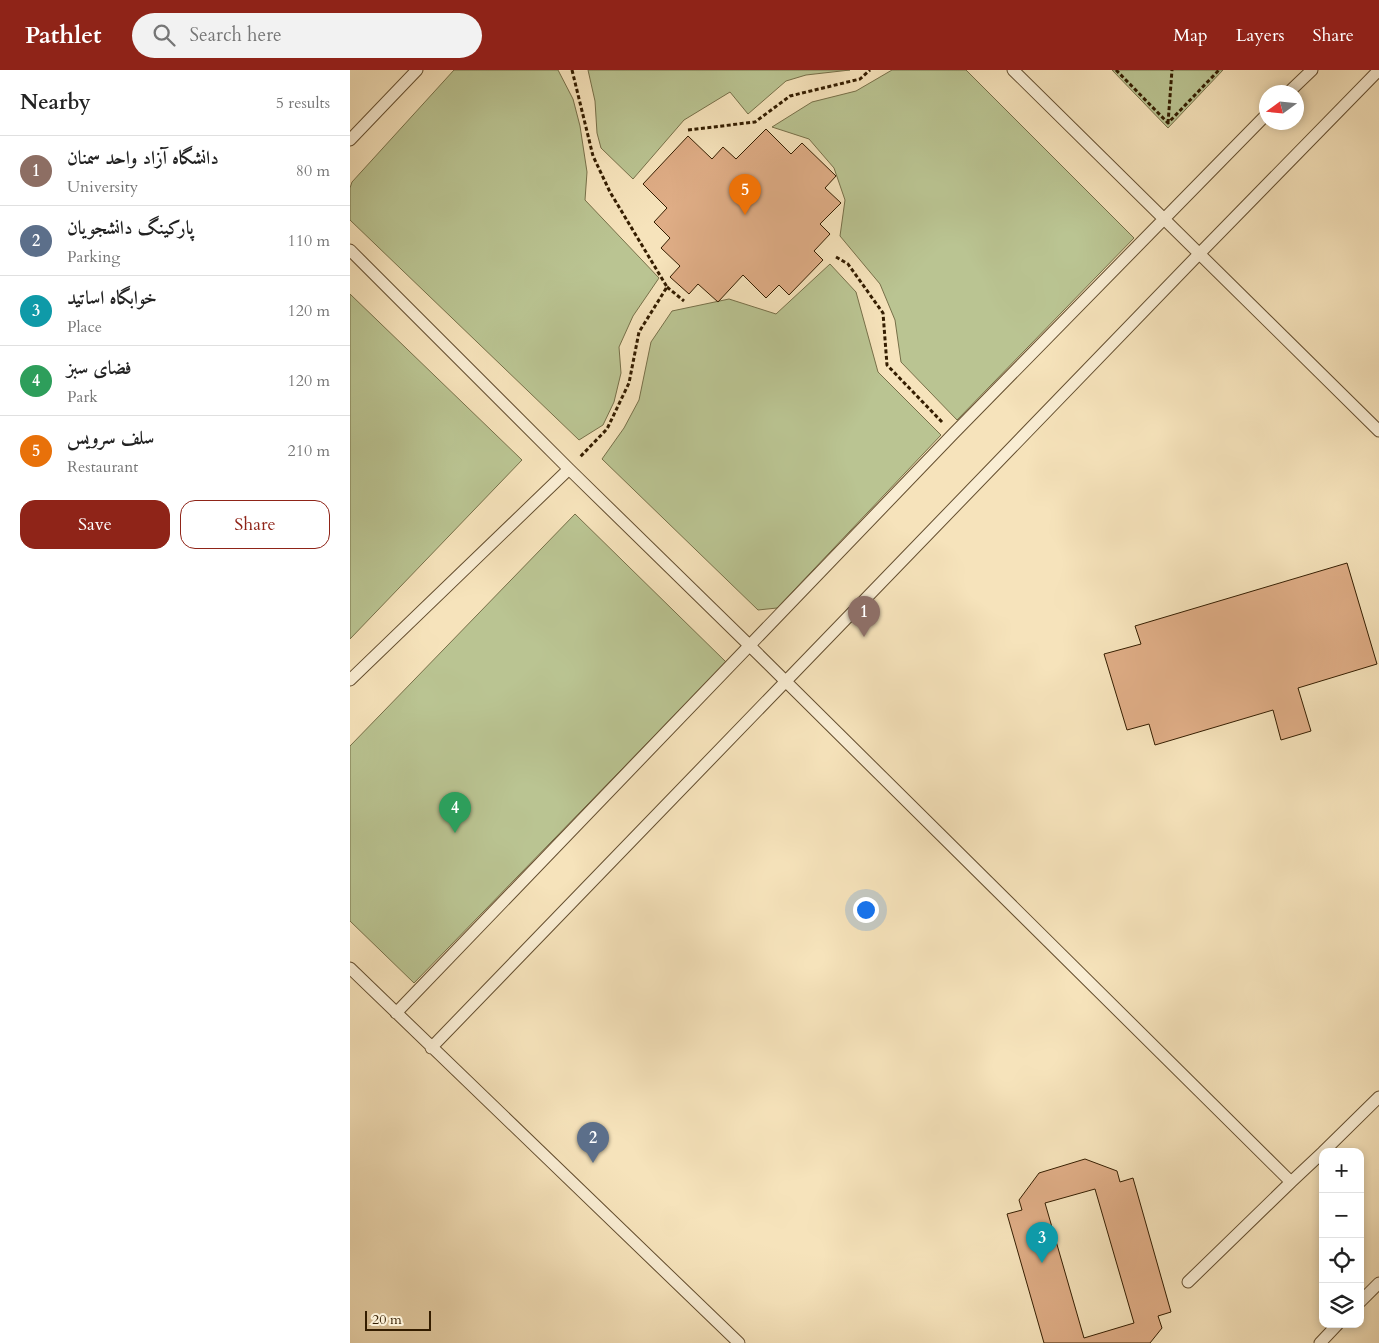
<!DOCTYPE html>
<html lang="en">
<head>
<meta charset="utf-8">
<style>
	body { margin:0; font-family:Cardo,Amiri,serif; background:#f2f2f2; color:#222 }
	.controls { position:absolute; right:15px; bottom:15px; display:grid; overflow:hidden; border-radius:10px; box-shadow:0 2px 8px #0003 }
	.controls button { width:45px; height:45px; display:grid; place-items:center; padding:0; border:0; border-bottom:1px solid #e0e0e0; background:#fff; color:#222; font:25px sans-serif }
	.compass { position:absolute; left:909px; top:15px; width:45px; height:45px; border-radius:50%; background:#fff; box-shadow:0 2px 8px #0003; rotate:255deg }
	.scale { position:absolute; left:15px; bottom:12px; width:66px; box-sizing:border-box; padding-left:5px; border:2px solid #341d00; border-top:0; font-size:14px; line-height:18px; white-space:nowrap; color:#341d00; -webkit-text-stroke:4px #f9edd3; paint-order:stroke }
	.you { position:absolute; left:515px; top:839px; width:18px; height:18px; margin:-12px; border:4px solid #fff; border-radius:50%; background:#1a73e8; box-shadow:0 0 0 8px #1a73e833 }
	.badge { display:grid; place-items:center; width:32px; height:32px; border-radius:50%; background:#8f2418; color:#fff; font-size:16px; font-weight:700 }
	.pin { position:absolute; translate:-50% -41px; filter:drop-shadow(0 1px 2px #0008) }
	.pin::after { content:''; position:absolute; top:26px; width:18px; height:15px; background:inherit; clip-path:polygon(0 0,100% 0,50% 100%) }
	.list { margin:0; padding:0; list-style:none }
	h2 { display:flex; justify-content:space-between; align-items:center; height:65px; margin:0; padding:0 20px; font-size:21px }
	h2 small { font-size:16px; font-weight:400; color:#767676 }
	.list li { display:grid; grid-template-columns:32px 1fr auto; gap:15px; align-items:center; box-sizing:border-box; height:70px; padding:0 20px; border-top:1px solid #e0e0e0 }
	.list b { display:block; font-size:19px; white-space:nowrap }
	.list p { margin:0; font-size:16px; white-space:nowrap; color:#767676 }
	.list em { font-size:16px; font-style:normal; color:#767676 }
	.actions { display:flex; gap:10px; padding:15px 20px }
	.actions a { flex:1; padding:11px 0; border:1px solid #8f2418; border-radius:15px; text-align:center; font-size:18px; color:#8f2418 }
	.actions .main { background:#8f2418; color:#fff }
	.icon { flex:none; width:28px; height:28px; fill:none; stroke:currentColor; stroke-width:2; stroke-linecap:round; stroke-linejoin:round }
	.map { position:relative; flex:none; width:1029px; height:1273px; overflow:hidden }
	header { display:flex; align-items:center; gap:30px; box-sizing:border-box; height:70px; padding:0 25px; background:#8f2418; color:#fff }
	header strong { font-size:24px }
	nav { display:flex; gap:28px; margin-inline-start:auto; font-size:18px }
	.search { width:350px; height:45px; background:#f2f2f2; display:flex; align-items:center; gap:12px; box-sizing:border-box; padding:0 18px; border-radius:28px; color:#767676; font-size:19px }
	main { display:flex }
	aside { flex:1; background:#fff }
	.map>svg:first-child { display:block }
</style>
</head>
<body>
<header>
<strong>Pathlet</strong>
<div class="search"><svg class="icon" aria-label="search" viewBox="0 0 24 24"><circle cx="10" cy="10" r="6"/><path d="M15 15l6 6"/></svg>Search here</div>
<nav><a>Map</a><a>Layers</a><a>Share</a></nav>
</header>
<main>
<aside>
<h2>Nearby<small>5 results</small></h2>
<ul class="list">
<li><span class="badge" style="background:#8d6e63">1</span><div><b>دانشگاه آزاد واحد سمنان</b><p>University</p></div><em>80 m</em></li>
<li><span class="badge" style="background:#5c6f8a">2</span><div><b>پارکینگ دانشجویان</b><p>Parking</p></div><em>110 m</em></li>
<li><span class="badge" style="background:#0f9aa8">3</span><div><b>خوابگاه اساتید</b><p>Place</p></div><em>120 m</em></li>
<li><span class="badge" style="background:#2e9e5b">4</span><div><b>فضای سبز</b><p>Park</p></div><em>120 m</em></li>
<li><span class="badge" style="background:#e8710a">5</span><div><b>سلف سرویس</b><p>Restaurant</p></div><em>210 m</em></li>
</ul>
<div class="actions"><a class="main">Save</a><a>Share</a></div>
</aside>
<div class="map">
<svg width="1029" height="1273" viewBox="0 0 1029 1273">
	<rect width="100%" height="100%" fill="#f6e3bb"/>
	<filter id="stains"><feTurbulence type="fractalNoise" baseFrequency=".004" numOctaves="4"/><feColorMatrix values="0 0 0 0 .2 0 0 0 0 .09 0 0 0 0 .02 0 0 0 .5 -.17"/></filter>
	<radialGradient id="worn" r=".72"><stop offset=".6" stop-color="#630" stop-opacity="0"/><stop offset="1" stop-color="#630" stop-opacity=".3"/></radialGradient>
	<!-- green -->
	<path fill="#bac492" stroke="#777049" d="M 104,0 L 208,0 L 223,29 L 230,56 L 237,102 L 235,130 L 309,208 L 283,246 L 269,277 L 271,303 L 264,332 L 253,355 L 229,370 L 0,150 L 0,118 L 2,112 Z
		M 238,0 L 500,0 L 456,5 L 436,11 L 398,44 L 380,22 L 334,50 L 283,109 L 251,78 L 247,63 L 245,31 Z
		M 542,0 L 616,0 L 784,168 L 607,350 L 551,292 L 545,250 L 530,214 L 490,166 L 495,130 L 484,98 L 459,69 L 422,57 L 462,32 L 506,21 Z
		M 762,0 L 873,0 L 818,58 Z
		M 480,194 L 506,222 L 528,302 L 591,365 L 427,538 L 408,540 L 252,389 L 274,358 L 289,330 L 301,272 L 322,241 L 379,229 L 426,244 Z
		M 0,224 L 172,390 L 0,569 Z
		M 225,444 L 376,592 L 64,913 L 0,851 L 0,676 Z"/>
	<!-- building -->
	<path fill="#dfad86" stroke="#341d00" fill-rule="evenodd" d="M 416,59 L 441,84 L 452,73 L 486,106 L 475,118 L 491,133 L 470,154 L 480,164 L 464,181 L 473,190 L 439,225 L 429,215 L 416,228 L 393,205 L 368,232 L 348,214 L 339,224 L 320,207 L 330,196 L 311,178 L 320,168 L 304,152 L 317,138 L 293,114 L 338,66 L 362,89 L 373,77 L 386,89 Z
		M 997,493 L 1027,594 L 948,618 L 961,661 L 931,670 L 923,640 L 805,675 L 799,654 L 777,660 L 754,584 L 791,574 L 785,556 Z
		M 735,1089 L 767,1101 L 770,1112 L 783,1108 L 821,1242 L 808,1246 L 812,1258 L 800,1273 L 694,1273 L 657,1144 L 672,1140 L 669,1130 L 689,1103 ZM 745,1119 L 784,1253 L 734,1268 L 695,1133 Z"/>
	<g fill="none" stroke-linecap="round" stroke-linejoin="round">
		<defs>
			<path id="service" d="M 663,0 L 1029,361
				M 939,22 L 962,0
				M 0,70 L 67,0
				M 0,180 L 219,399 L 399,575 L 941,1112 L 973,1082
				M 0,610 L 219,399
				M 0,898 L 389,1273
				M 46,943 L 603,364 L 916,45
				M 81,978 L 850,183 L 1029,0
				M 973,1082 L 1029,1027
				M 838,1212 L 941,1112
				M 1010,1232 L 1029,1213
				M 970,1273 L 988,1254"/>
		</defs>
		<!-- service casing -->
		<use href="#service" stroke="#644e2f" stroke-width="13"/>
		<!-- path -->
		<path stroke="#341d00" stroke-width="3" stroke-dasharray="4 2.5" stroke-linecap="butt" d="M 222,0 L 243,86 L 260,122 L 317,217 L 289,262 L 279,313 L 257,359 L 230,387
			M 766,0 L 818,53 L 869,0
			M 818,53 L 822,0
			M 338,60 L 405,52 L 440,26 L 510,9 L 520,0
			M 486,187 L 498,194 L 533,243 L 537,295 L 592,352
			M 317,217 L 334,231"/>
		<!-- service -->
		<use href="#service" stroke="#f9edd3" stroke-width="11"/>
	</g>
	<rect width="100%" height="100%" filter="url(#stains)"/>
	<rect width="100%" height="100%" fill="url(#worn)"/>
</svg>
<div class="controls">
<button>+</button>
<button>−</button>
<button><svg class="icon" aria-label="locate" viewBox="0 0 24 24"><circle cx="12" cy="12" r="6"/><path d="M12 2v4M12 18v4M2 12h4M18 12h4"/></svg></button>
<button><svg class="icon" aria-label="layers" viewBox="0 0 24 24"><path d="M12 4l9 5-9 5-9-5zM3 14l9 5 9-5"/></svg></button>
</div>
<svg class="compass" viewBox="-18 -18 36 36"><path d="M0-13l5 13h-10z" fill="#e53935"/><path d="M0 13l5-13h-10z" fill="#767676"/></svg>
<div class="scale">20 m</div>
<div class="you"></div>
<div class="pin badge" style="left:514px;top:567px;background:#8d6e63">1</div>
<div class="pin badge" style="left:243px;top:1093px;background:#5c6f8a">2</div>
<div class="pin badge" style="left:692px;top:1193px;background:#0f9aa8">3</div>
<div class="pin badge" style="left:105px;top:763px;background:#2e9e5b">4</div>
<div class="pin badge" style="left:395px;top:145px;background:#e8710a">5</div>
</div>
</main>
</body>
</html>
